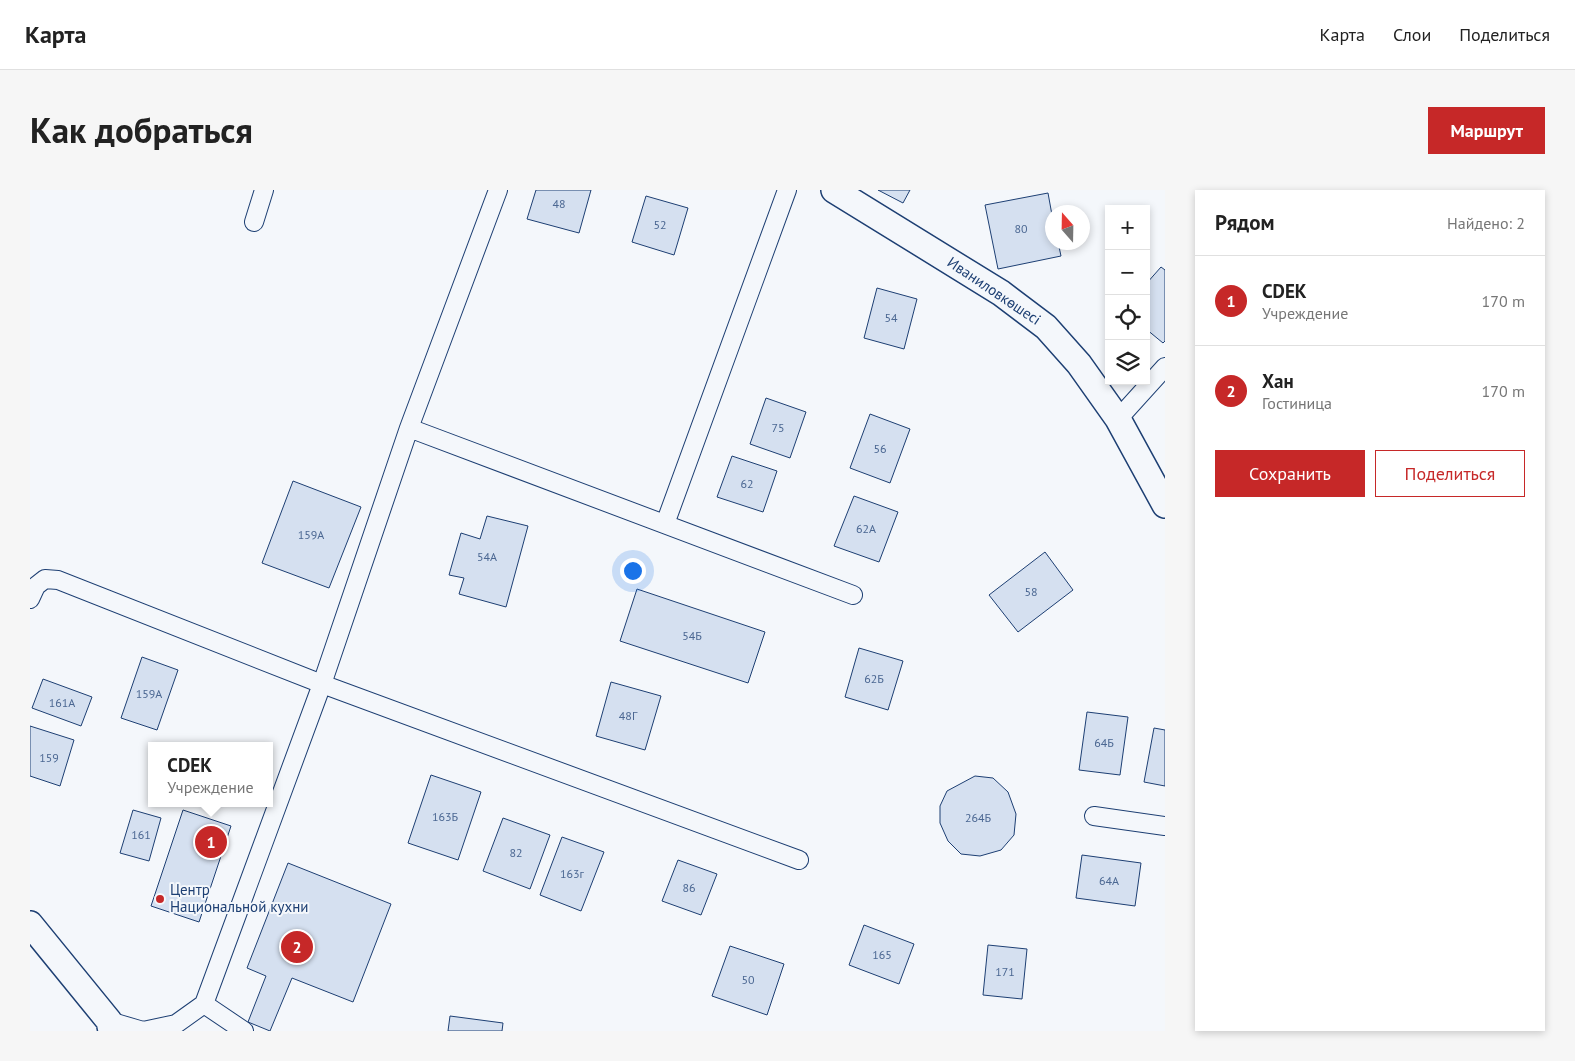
<!DOCTYPE html>
<html lang="ru">
<head>
<meta charset="utf-8">
<style>
	body { margin:0; font-family:"PT Sans",sans-serif; background:#f6f6f6; color:#222 }
	.controls { position:absolute; right:15px; top:15px; display:grid; overflow:hidden; border-radius:0px; box-shadow:0 2px 8px #0003 }
	.controls button { width:45px; height:45px; display:grid; place-items:center; padding:0; border:0; border-bottom:1px solid #e0e0e0; background:#fff; color:#222; font:25px sans-serif }
	.compass { position:absolute; left:1015px; top:15px; width:45px; height:45px; border-radius:50%; background:#fff; box-shadow:0 2px 8px #0003; rotate:340deg }
	.you { position:absolute; left:602px; top:380px; width:18px; height:18px; margin:-12px; border:4px solid #fff; border-radius:50%; background:#1a73e8; box-shadow:0 0 0 8px #1a73e833 }
	.badge { display:grid; place-items:center; width:32px; height:32px; border-radius:50%; background:#c62828; color:#fff; font-size:16px; font-weight:700 }
	.pin { position:absolute; translate:-50% -50%; border:2px solid #fff; box-shadow:0 1px 5px #0006 }
	.popup { position:absolute; left:118px; top:552px; width:125px; height:65px; box-sizing:border-box; display:grid; place-content:center; border-radius:0px; background:#fff; filter:drop-shadow(0 1px 4px #0005); font-size:16px; white-space:nowrap; color:#767676 }
	.popup b { font-size:19px; color:#222 }
	.popup::after { content:''; position:absolute; left:50%; top:100%; margin-left:-10px; border:10px solid transparent; border-top-color:#fff }
	.list { margin:0; padding:0; list-style:none }
	h2 { display:flex; justify-content:space-between; align-items:center; height:65px; margin:0; padding:0 20px; font-size:21px }
	h2 small { font-size:16px; font-weight:400; color:#767676 }
	.list li { display:grid; grid-template-columns:32px 1fr auto; gap:15px; align-items:center; box-sizing:border-box; height:90px; padding:0 20px; border-top:1px solid #e0e0e0 }
	.list b { display:block; font-size:19px; white-space:nowrap }
	.list p { margin:0; font-size:16px; white-space:nowrap; color:#767676 }
	.list em { font-size:16px; font-style:normal; color:#767676 }
	.actions { display:flex; gap:10px; padding:15px 20px }
	.actions a { flex:1; padding:11px 0; border:1px solid #c62828; border-radius:0px; text-align:center; font-size:18px; color:#c62828 }
	.actions .main { background:#c62828; color:#fff }
	.icon { flex:none; width:28px; height:28px; fill:none; stroke:currentColor; stroke-width:2; stroke-linecap:round; stroke-linejoin:round }
	.map { position:relative; flex:none; width:1135px; height:841px; overflow:hidden; border-radius:0px }
	header { display:flex; align-items:center; gap:30px; box-sizing:border-box; height:70px; padding:0 25px; background:#fff; border-bottom:1px solid #e0e0e0 }
	header strong { font-size:24px }
	nav { display:flex; gap:28px; margin-inline-start:auto; font-size:18px }
	.intro { display:flex; align-items:center; justify-content:space-between; box-sizing:border-box; height:120px; padding:0 30px }
	h1 { margin:0; font-size:35px }
	.button { padding:12px 22px; border-radius:0px; background:#c62828; color:#fff; font-size:18px; font-weight:700 }
	main { display:flex; gap:30px; padding:0 30px }
	aside { flex:1; background:#fff; border-radius:0px; box-shadow:0 2px 8px #0003 }
	.map>svg:first-child { display:block }
</style>
</head>
<body>
<header>
<strong>Карта</strong>
<nav><a>Карта</a><a>Слои</a><a>Поделиться</a></nav>
</header>
<div class="intro"><h1>Как добраться</h1><a class="button">Маршрут</a></div>
<main>
<div class="map">
<svg width="1135" height="841" viewBox="0 0 1135 841">
	<rect width="100%" height="100%" fill="#f4f7fb"/>
	<!-- building -->
	<path fill="#d5e0f0" stroke="#1d3f73" d="M 506,0 L 561,0 L 549,43 L 497,29 Z
		M 848,0 L 880,0 L 873,13 Z
		M 1018,3 L 1022,25 L 1022,52 L 1028,52 L 1031,66 L 968,79 L 955,15 Z
		M 616,6 L 658,18 L 644,65 L 602,52 Z
		M 1131,77 L 1135,80 L 1135,151 L 1133,153 L 1116,139 L 1116,94 Z
		M 847,98 L 887,109 L 874,159 L 834,148 Z
		M 736,208 L 776,222 L 760,268 L 720,254 Z
		M 840,224 L 880,239 L 860,293 L 820,278 Z
		M 702,266 L 747,281 L 733,322 L 687,307 Z
		M 263,291 L 331,317 L 299,398 L 232,373 Z
		M 824,306 L 868,322 L 849,372 L 804,356 Z
		M 457,326 L 498,336 L 476,417 L 429,404 L 434,388 L 419,385 L 431,343 L 450,349 Z
		M 1015,362 L 1043,400 L 988,442 L 959,405 Z
		M 607,399 L 735,442 L 718,493 L 590,451 Z
		M 829,458 L 873,471 L 858,520 L 815,507 Z
		M 112,467 L 148,480 L 127,540 L 91,528 Z
		M 13,489 L 62,507 L 51,536 L 2,518 Z
		M 581,492 L 631,506 L 615,560 L 566,546 Z
		M 1057,522 L 1098,527 L 1090,585 L 1049,580 Z
		M 0,536 L 44,550 L 30,596 L 0,586 Z
		M 1124,538 L 1135,540 L 1135,596 L 1114,592 Z
		M 401,585 L 451,602 L 428,670 L 378,653 Z
		M 945,586 L 963,588 L 978,602 L 986,624 L 984,645 L 971,660 L 950,666 L 931,664 L 918,651 L 910,633 L 910,616 L 917,601 Z
		M 103,620 L 131,628 L 119,671 L 90,663 Z
		M 153,620 L 201,636 L 169,732 L 121,716 Z
		M 473,628 L 520,645 L 500,699 L 453,681 Z
		M 532,647 L 574,662 L 551,721 L 510,705 Z
		M 1052,665 L 1111,673 L 1105,716 L 1046,708 Z
		M 648,670 L 687,684 L 671,725 L 632,711 Z
		M 258,673 L 361,714 L 323,812 L 262,788 L 240,841 L 218,832 L 236,786 L 217,778 Z
		M 834,735 L 884,754 L 869,794 L 819,775 Z
		M 958,755 L 997,759 L 992,809 L 953,805 Z
		M 700,756 L 754,774 L 737,825 L 682,806 Z
		M 420,826 L 473,833 L 472,841 L 418,841 Z"/>
	<g fill="none" stroke-linecap="round" stroke-linejoin="round">
		<defs>
			<path id="street" d="M 224,32 L 234,0
				M 1088,229 L 1135,177
				M 379,238 L 823,405
				M 635,334 L 757,0
				M 0,409 L 6,396 L 15,389 L 28,390 L 292,494 L 769,670
				M 1064,626 L 1135,636
				M 174,814 L 214,841
				M 79,831 L 113,841 L 146,834 L 174,814 L 292,494 L 379,238 L 468,0"/>
			<path id="secondary" d="M 804,0 L 971,103 L 1016,137 L 1049,174 L 1088,229 L 1135,315
				M 0,734 L 79,831 L 81,841"/>
		</defs>
		<!-- street casing -->
		<use href="#street" stroke="#1d3f73" stroke-width="20"/>
		<!-- secondary casing -->
		<use href="#secondary" stroke="#1d3f73" stroke-width="28"/>
		<!-- street -->
		<use href="#street" stroke="#f4f7fb" stroke-width="18"/>
		<!-- secondary -->
		<use href="#secondary" stroke="#f4f7fb" stroke-width="25"/>
	</g>
	<!-- markers -->
	<circle fill="#c62828" stroke="#f4f7fb" stroke-width="2" cx="130" cy="709" r="5"/>
	<g text-anchor="middle" stroke-width="4" stroke-linejoin="round" paint-order="stroke">
		<!-- number labels -->
		<g font-size="12" fill="#4b6792">
			<text x="529" y="18">48</text>
			<text x="630" y="39">52</text>
			<text x="991" y="43">80</text>
			<text x="861" y="132">54</text>
			<text x="748" y="242">75</text>
			<text x="850" y="263">56</text>
			<text x="717" y="298">62</text>
			<text x="836" y="343">62А</text>
			<text x="281" y="349">159А</text>
			<text x="457" y="371">54А</text>
			<text x="1001" y="406">58</text>
			<text x="662" y="450">54Б</text>
			<text x="844" y="493">62Б</text>
			<text x="119" y="508">159А</text>
			<text x="32" y="517">161А</text>
			<text x="598" y="530">48Г</text>
			<text x="1074" y="557">64Б</text>
			<text x="19" y="572">159</text>
			<text x="415" y="631">163Б</text>
			<text x="948" y="632">264Б</text>
			<text x="111" y="649">161</text>
			<text x="486" y="667">82</text>
			<text x="542" y="688">163г</text>
			<text x="1079" y="695">64А</text>
			<text x="659" y="702">86</text>
			<text x="852" y="769">165</text>
			<text x="975" y="786">171</text>
			<text x="718" y="794">50</text>
		</g>
		<!-- street labels -->
		<g font-size="15" fill="#1d3f73" stroke="#f4f7fb">
			<text transform="translate(964 101) rotate(34)" y="5">Иваниловкөшесі</text>
		</g>
		<!-- poi labels -->
		<g font-size="15" fill="#1d3f73" stroke="#f4f7fb" text-anchor="start">
			<text x="140" y="705">Центр<tspan x="140" dy="17">Национальной кухни</tspan></text>
		</g>
	</g>
</svg>
<div class="controls">
<button>+</button>
<button>−</button>
<button><svg class="icon" aria-label="locate" viewBox="0 0 24 24"><circle cx="12" cy="12" r="6"/><path d="M12 2v4M12 18v4M2 12h4M18 12h4"/></svg></button>
<button><svg class="icon" aria-label="layers" viewBox="0 0 24 24"><path d="M12 4l9 5-9 5-9-5zM3 14l9 5 9-5"/></svg></button>
</div>
<svg class="compass" viewBox="-18 -18 36 36"><path d="M0-13l5 13h-10z" fill="#e53935"/><path d="M0 13l5-13h-10z" fill="#767676"/></svg>
<div class="you"></div>
<div class="pin badge" style="left:181px;top:652px">1</div>
<div class="popup"><b>CDEK</b>Учреждение</div>
<div class="pin badge" style="left:267px;top:757px">2</div>
</div>
<aside>
<h2>Рядом<small>Найдено: 2</small></h2>
<ul class="list">
<li><span class="badge">1</span><div><b>CDEK</b><p>Учреждение</p></div><em>170 m</em></li>
<li><span class="badge">2</span><div><b>Хан</b><p>Гостиница</p></div><em>170 m</em></li>
</ul>
<div class="actions"><a class="main">Сохранить</a><a>Поделиться</a></div>
</aside>
</main>
</body>
</html>
